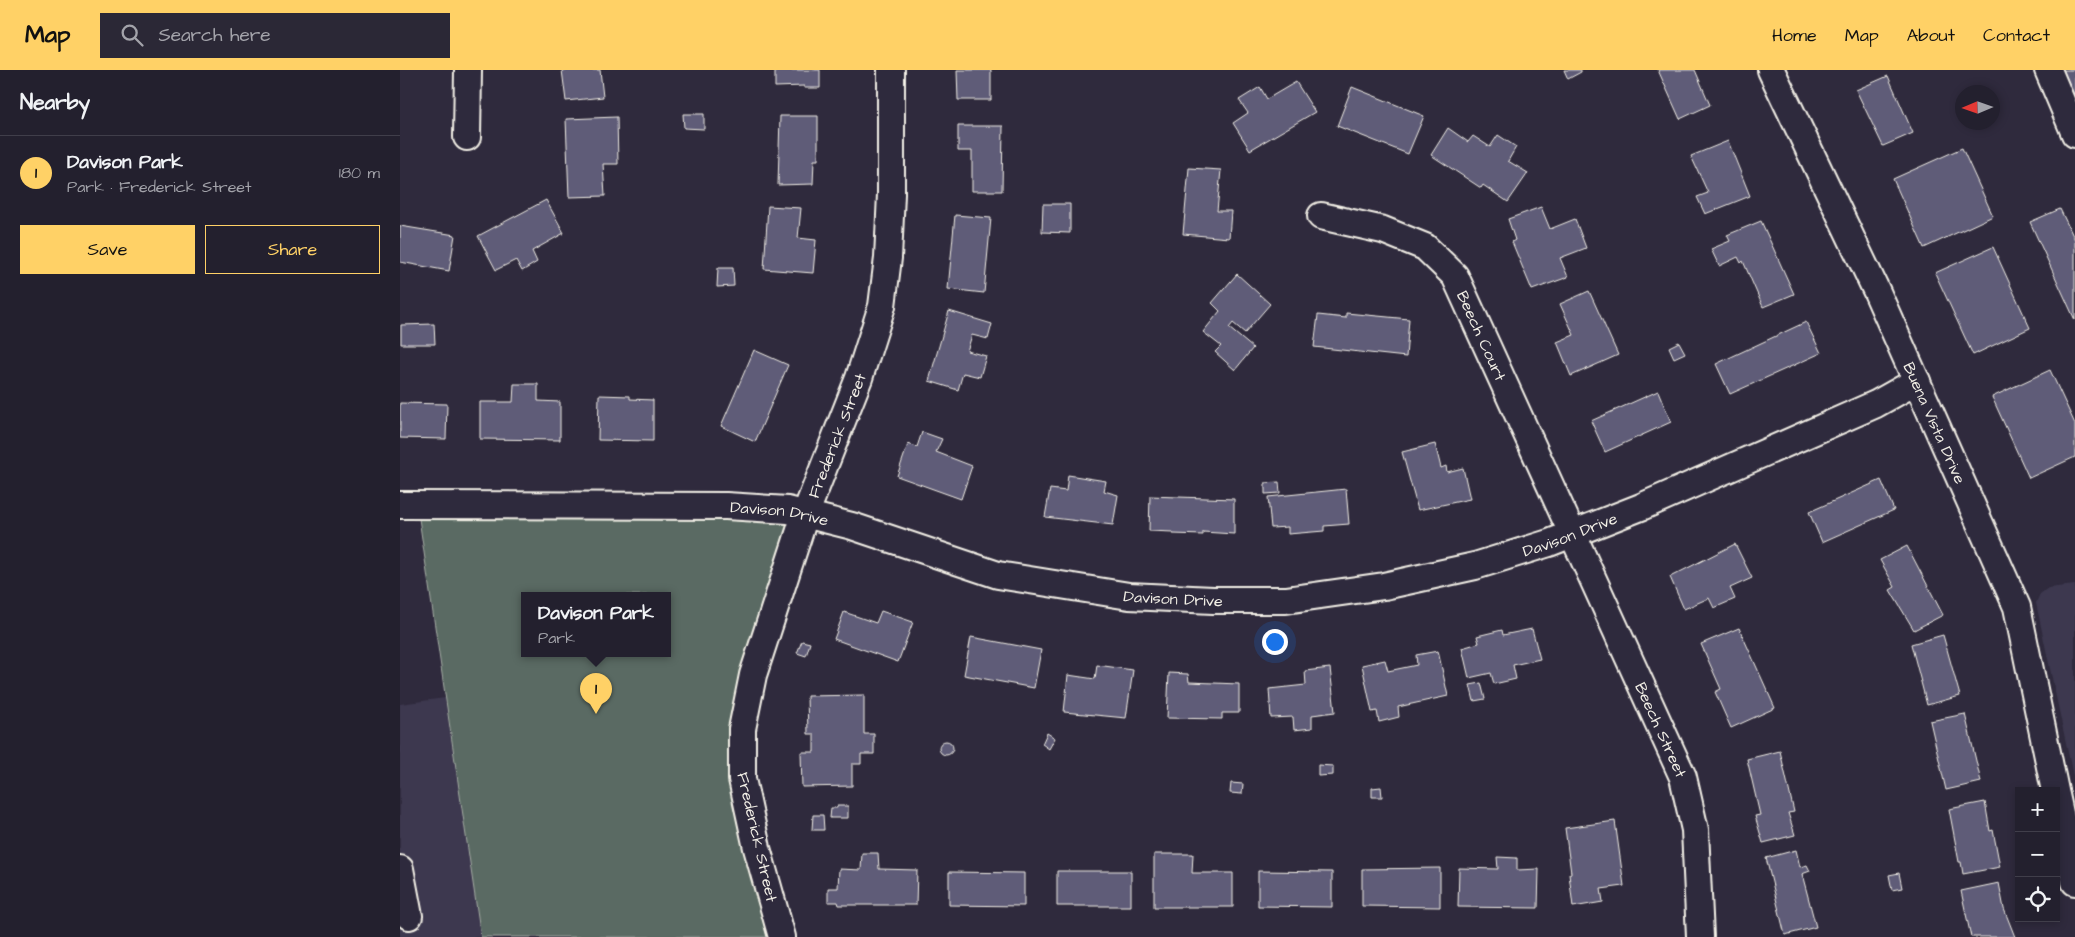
<!DOCTYPE html>
<html lang="en">
<head>
<meta charset="utf-8">
<style>
	body { margin:0; font-family:"Architects Daughter",sans-serif; background:#2b2836; color:#f1f3f6 }
	.controls { position:absolute; right:15px; bottom:15px; display:grid; overflow:hidden; border-radius:0px; box-shadow:0 2px 8px #0003 }
	.controls button { width:45px; height:45px; display:grid; place-items:center; padding:0; border:0; border-bottom:1px solid #403e4a; background:#23202e; color:#f1f3f6; font:25px sans-serif }
	.compass { position:absolute; left:1555px; top:15px; width:45px; height:45px; border-radius:50%; background:#23202e; box-shadow:0 2px 8px #0003; rotate:268deg }
	.you { position:absolute; left:874px; top:571px; width:18px; height:18px; margin:-12px; border:4px solid #fff; border-radius:50%; background:#1a73e8; box-shadow:0 0 0 8px #1a73e833 }
	.badge { display:grid; place-items:center; width:32px; height:32px; border-radius:50%; background:#ffd166; color:#111; font-size:16px; font-weight:700 }
	.pin { position:absolute; translate:-50% -41px; filter:drop-shadow(0 1px 2px #0008) }
	.pin::after { content:''; position:absolute; top:26px; width:18px; height:15px; background:inherit; clip-path:polygon(0 0,100% 0,50% 100%) }
	.popup { position:absolute; left:121px; top:522px; width:150px; height:65px; box-sizing:border-box; display:grid; place-content:center; border-radius:0px; background:#23202e; filter:drop-shadow(0 1px 4px #0005); font-size:16px; white-space:nowrap; color:#a3a3aa }
	.popup b { font-size:19px; color:#f1f3f6 }
	.popup::after { content:''; position:absolute; left:50%; top:100%; margin-left:-10px; border:10px solid transparent; border-top-color:#23202e }
	.list { margin:0; padding:0; list-style:none }
	h2 { display:flex; justify-content:space-between; align-items:center; height:65px; margin:0; padding:0 20px; font-size:21px }
	h2 small { font-size:16px; font-weight:400; color:#a3a3aa }
	.list li { display:grid; grid-template-columns:32px 1fr auto; gap:15px; align-items:center; box-sizing:border-box; height:75px; padding:0 20px; border-top:1px solid #403e4a }
	.list b { display:block; font-size:19px; white-space:nowrap }
	.list p { margin:0; font-size:16px; white-space:nowrap; color:#a3a3aa }
	.list em { font-size:16px; font-style:normal; color:#a3a3aa }
	.actions { display:flex; gap:10px; padding:15px 20px }
	.actions a { flex:1; padding:11px 0; border:1px solid #ffd166; border-radius:0px; text-align:center; font-size:18px; color:#ffd166 }
	.actions .main { background:#ffd166; color:#111 }
	.icon { flex:none; width:28px; height:28px; fill:none; stroke:currentColor; stroke-width:2; stroke-linecap:round; stroke-linejoin:round }
	.map { position:relative; flex:none; width:1675px; height:867px; overflow:hidden }
	header { display:flex; align-items:center; gap:30px; box-sizing:border-box; height:70px; padding:0 25px; background:#ffd166; color:#111 }
	header strong { font-size:24px }
	nav { display:flex; gap:28px; margin-inline-start:auto; font-size:18px }
	.search { width:350px; height:45px; background:#2b2836; display:flex; align-items:center; gap:12px; box-sizing:border-box; padding:0 18px; border-radius:0px; color:#a3a3aa; font-size:19px }
	main { display:flex }
	aside { flex:1; background:#23202e }
	.map>svg:first-child { display:block }
</style>
</head>
<body>
<header>
<strong>Map</strong>
<div class="search"><svg class="icon" aria-label="search" viewBox="0 0 24 24"><circle cx="10" cy="10" r="6"/><path d="M15 15l6 6"/></svg>Search here</div>
<nav><a>Home</a><a>Map</a><a>About</a><a>Contact</a></nav>
</header>
<main>
<aside>
<h2>Nearby<small></small></h2>
<ul class="list">
<li><span class="badge">1</span><div><b>Davison Park</b><p>Park · Frederick Street</p></div><em>180 m</em></li>
</ul>
<div class="actions"><a class="main">Save</a><a>Share</a></div>
</aside>
<div class="map">
<svg width="1675" height="867" viewBox="0 0 1675 867">
	<rect width="100%" height="100%" fill="#2f2a3d"/>
	<filter id="ink" filterUnits="userSpaceOnUse"><feTurbulence type="fractalNoise" baseFrequency=".02" numOctaves="2"/><feDisplacementMap in="SourceGraphic" scale="10" xChannelSelector="R" yChannelSelector="G"/><feConvolveMatrix kernelMatrix="1 2 1 2 8 2 1 2 1" color-interpolation-filters="sRGB"/></filter>
	<g filter="url(#ink)">
		<!-- built -->
		<path fill="#3d394f" d="M 1675,515 L 1675,715 L 1636,533 L 1640,524 L 1648,518 Z
			M 45,628 L 81,867 L 0,867 L 0,634 Z"/>
		<!-- green -->
		<path fill="#5a6b63" stroke="#a7aea6" fill-rule="evenodd" d="M 17,435 L 405,445 L 342,659 L 382,867 L 81,867 ZM 125,525 L 267,525 L 267,583 L 125,583 Z"/>
		<!-- building -->
		<path fill="#5e5b78" stroke="#f4f1e8" d="M 162,0 L 200,0 L 203,27 L 166,31 Z
			M 375,0 L 420,0 L 420,18 L 404,18 L 404,16 L 375,17 Z
			M 557,0 L 591,0 L 591,30 L 558,30 Z
			M 1164,0 L 1181,0 L 1181,2 L 1168,9 Z
			M 1258,0 L 1295,0 L 1310,35 L 1280,49 Z
			M 1658,0 L 1675,0 L 1675,26 L 1670,28 Z
			M 1488,6 L 1513,63 L 1483,76 L 1456,20 Z
			M 896,12 L 915,42 L 850,80 L 833,53 L 848,43 L 839,30 L 860,17 L 867,29 Z
			M 952,17 L 1024,46 L 1008,84 L 937,56 Z
			M 283,44 L 304,44 L 304,59 L 284,58 Z
			M 380,46 L 418,46 L 418,90 L 414,90 L 413,114 L 378,115 Z
			M 217,47 L 218,94 L 203,94 L 205,126 L 169,127 L 166,49 Z
			M 558,56 L 603,56 L 602,121 L 572,121 L 572,81 L 558,81 Z
			M 1048,58 L 1068,72 L 1073,66 L 1090,77 L 1098,65 L 1116,77 L 1108,91 L 1128,103 L 1108,132 L 1083,115 L 1081,118 L 1031,85 Z
			M 1328,71 L 1350,126 L 1305,144 L 1297,127 L 1308,123 L 1291,86 Z
			M 1562,78 L 1593,146 L 1524,178 L 1493,109 Z
			M 789,98 L 821,100 L 817,141 L 831,141 L 829,168 L 783,164 Z
			M 146,130 L 164,163 L 132,181 L 137,192 L 122,201 L 116,190 L 96,200 L 78,166 Z
			M 643,134 L 670,134 L 670,163 L 642,162 Z
			M 368,136 L 401,138 L 398,168 L 416,170 L 413,203 L 364,199 Z
			M 1141,137 L 1150,159 L 1175,149 L 1186,178 L 1160,188 L 1168,207 L 1132,220 L 1112,172 L 1115,170 L 1108,149 Z
			M 1660,139 L 1675,170 L 1675,250 L 1630,152 Z
			M 555,145 L 591,148 L 584,223 L 548,219 Z
			M 1361,151 L 1394,224 L 1363,237 L 1343,191 L 1341,193 L 1338,187 L 1319,196 L 1311,179 L 1330,171 L 1327,165 Z
			M 0,156 L 55,165 L 49,201 L 0,192 Z
			M 1593,177 L 1630,258 L 1573,285 L 1535,203 Z
			M 318,198 L 333,198 L 334,216 L 317,217 Z
			M 837,204 L 870,234 L 845,263 L 833,253 L 829,258 L 853,278 L 835,300 L 815,282 L 821,276 L 803,262 L 820,241 L 812,233 Z
			M 1189,221 L 1218,285 L 1171,306 L 1157,272 L 1174,265 L 1160,234 Z
			M 549,241 L 592,254 L 588,269 L 572,265 L 567,281 L 586,286 L 580,307 L 563,303 L 558,320 L 529,311 Z
			M 946,243 L 1009,249 L 1006,287 L 914,277 L 918,245 L 946,248 Z
			M 1406,252 L 1421,283 L 1330,324 L 1316,294 Z
			M 34,254 L 35,274 L 1,274 L 1,255 Z
			M 1279,272 L 1285,283 L 1274,288 L 1269,277 Z
			M 354,280 L 388,295 L 355,372 L 321,356 Z
			M 1650,300 L 1675,354 L 1675,387 L 1629,408 L 1592,327 Z
			M 114,314 L 138,314 L 138,331 L 160,332 L 160,370 L 80,369 L 80,332 L 113,332 Z
			M 1258,321 L 1271,352 L 1205,382 L 1191,351 Z
			M 199,325 L 230,326 L 230,329 L 253,330 L 253,371 L 198,370 Z
			M 0,333 L 47,334 L 46,369 L 0,368 Z
			M 522,362 L 542,369 L 536,382 L 572,396 L 561,429 L 497,406 L 508,374 L 517,377 Z
			M 1035,374 L 1041,398 L 1046,396 L 1047,402 L 1063,398 L 1070,429 L 1018,440 L 1002,382 Z
			M 668,405 L 706,411 L 704,421 L 718,425 L 713,455 L 645,447 L 650,419 L 666,421 Z
			M 1481,410 L 1494,440 L 1422,472 L 1409,442 Z
			M 879,412 L 880,423 L 865,424 L 865,413 Z
			M 946,419 L 949,454 L 924,456 L 924,461 L 888,464 L 888,457 L 871,458 L 868,427 Z
			M 750,426 L 834,429 L 834,464 L 803,462 L 803,465 L 773,464 L 773,462 L 749,461 Z
			M 1335,474 L 1352,508 L 1330,518 L 1335,529 L 1314,538 L 1309,528 L 1284,539 L 1270,507 Z
			M 1507,476 L 1543,545 L 1514,560 L 1490,520 L 1495,517 L 1480,490 Z
			M 481,541 L 513,552 L 498,592 L 434,569 L 444,542 L 476,553 Z
			M 1339,558 L 1375,638 L 1331,658 L 1315,622 L 1321,619 L 1301,574 Z
			M 1132,559 L 1140,589 L 1113,595 L 1116,609 L 1094,614 L 1091,603 L 1069,608 L 1062,578 L 1079,573 L 1077,566 L 1102,560 L 1103,565 Z
			M 1543,565 L 1560,626 L 1527,635 L 1511,574 Z
			M 571,567 L 641,580 L 634,618 L 564,605 Z
			M 402,571 L 410,573 L 406,586 L 397,583 Z
			M 1038,581 L 1048,626 L 998,637 L 999,647 L 979,652 L 977,641 L 972,642 L 962,595 L 985,590 L 988,601 L 1017,595 L 1016,585 Z
			M 697,595 L 733,600 L 726,648 L 664,642 L 668,605 L 695,609 Z
			M 930,598 L 935,642 L 912,645 L 912,658 L 894,660 L 893,647 L 871,648 L 869,619 L 906,615 L 905,601 Z
			M 769,603 L 788,604 L 789,612 L 839,614 L 839,643 L 822,643 L 822,649 L 767,648 Z
			M 1081,613 L 1085,629 L 1074,631 L 1070,615 Z
			M 464,625 L 464,664 L 474,664 L 474,684 L 461,684 L 461,694 L 452,694 L 452,716 L 402,717 L 401,682 L 414,682 L 414,664 L 408,664 L 407,626 Z
			M 1565,644 L 1581,712 L 1546,720 L 1530,651 Z
			M 647,663 L 655,668 L 649,679 L 642,674 Z
			M539 678a7 7 0 1 1 14 0a7 7 0 1 1-14 0Z
			M 1380,681 L 1394,742 L 1388,743 L 1395,765 L 1363,773 L 1355,746 L 1360,745 L 1347,689 Z
			M 918,695 L 933,696 L 933,705 L 918,706 Z
			M 831,713 L 843,714 L 842,724 L 830,723 Z
			M 981,717 L 982,727 L 972,727 L 972,718 Z
			M 1585,732 L 1590,761 L 1593,760 L 1600,797 L 1563,804 L 1561,792 L 1559,792 L 1549,739 Z
			M 437,736 L 448,736 L 448,748 L 430,748 L 431,738 L 437,738 Z
			M 413,745 L 423,745 L 424,760 L 412,760 Z
			M 1215,751 L 1224,816 L 1201,819 L 1203,832 L 1173,837 L 1169,804 L 1171,803 L 1165,758 Z
			M 1396,780 L 1400,797 L 1407,795 L 1410,801 L 1402,804 L 1416,857 L 1385,865 L 1366,788 Z
			M 462,783 L 478,783 L 479,799 L 517,800 L 516,835 L 439,835 L 438,832 L 428,832 L 428,818 L 438,818 L 439,799 L 461,800 Z
			M 754,784 L 793,784 L 792,803 L 833,803 L 833,837 L 754,837 Z
			M 1097,787 L 1117,788 L 1117,800 L 1139,799 L 1138,838 L 1058,837 L 1059,798 L 1098,799 Z
			M 1040,798 L 1040,837 L 962,836 L 962,799 Z
			M 657,801 L 731,801 L 731,836 L 657,836 Z
			M 858,801 L 932,802 L 932,837 L 858,836 Z
			M 549,802 L 624,803 L 624,836 L 549,835 Z
			M 1499,803 L 1502,818 L 1492,820 L 1489,805 Z
			M 1599,813 L 1604,839 L 1615,867 L 1571,867 L 1561,821 Z"/>
		<g fill="none" stroke-linecap="round" stroke-linejoin="round">
			<defs>
				<g id="minor">
					<path id="s1" d="M 1371,0 L 1477,222 L 1617,537 L 1655,721"/>
					<path d="M 1648,0 L 1675,64"/>
					<path d="M 67,67 L 68,0"/>
					<path id="s2" d="M 921,146 L 983,160 L 1025,177 L 1055,206 L 1283,707 L 1295,760 L 1300,867"/>
					<path id="s3" d="M 0,435 L 326,436 L 388,440 L 452,456 L 598,505 L 729,526 L 813,530 L 886,530 L 984,516 L 1075,496 L 1149,473 L 1241,437 L 1476,334 L 1517,311"/>
					<path d="M 1656,725 L 1675,812"/>
					<path d="M 0,799 L 9,846"/>
					<path id="s4" d="M 382,867 L 357,778 L 342,709 L 342,659 L 353,605 L 405,445 L 459,308 L 482,236 L 488,188 L 491,124 L 491,0"/>
				</g>
			</defs>
			<!-- minor casing -->
			<use href="#minor" stroke="#f4f1e8" stroke-width="30"/>
			<!-- minor -->
			<use href="#minor" stroke="#2f2a3d" stroke-width="26"/>
		</g>
	</g>
	<g text-anchor="middle" stroke-width="4.5" stroke-linejoin="round" paint-order="stroke">
		<!-- street labels -->
		<g font-size="16" fill="#f4f1e8" stroke="#2f2a3d">
			<text dy="6" stroke="none"><textPath href="#s2" startOffset="216">Beech Court</textPath></text>
			<text dy="6" stroke="none"><textPath href="#s1" startOffset="389">Buena Vista Drive</textPath></text>
			<text dy="6" stroke="none"><textPath href="#s4" startOffset="522">Frederick Street</textPath></text>
			<text dy="6" stroke="none"><textPath href="#s3" startOffset="380">Davison Drive</textPath></text>
			<text dy="6" stroke="none"><textPath href="#s3" startOffset="1190">Davison Drive</textPath></text>
			<text dy="6" stroke="none"><textPath href="#s3" startOffset="785">Davison Drive</textPath></text>
			<text dy="6" stroke="none"><textPath href="#s2" startOffset="649">Beech Street</textPath></text>
			<text transform="translate(358 767) rotate(77)" y="6">Frederick Street</text>
		</g>
	</g>
</svg>
<div class="controls">
<button>+</button>
<button>−</button>
<button><svg class="icon" aria-label="locate" viewBox="0 0 24 24"><circle cx="12" cy="12" r="6"/><path d="M12 2v4M12 18v4M2 12h4M18 12h4"/></svg></button>
</div>
<svg class="compass" viewBox="-18 -18 36 36"><path d="M0-13l5 13h-10z" fill="#e53935"/><path d="M0 13l5-13h-10z" fill="#a3a3aa"/></svg>
<div class="you"></div>
<div class="pin badge" style="left:196px;top:644px">1</div>
<div class="popup"><b>Davison Park</b>Park</div>
</div>
</main>
</body>
</html>
